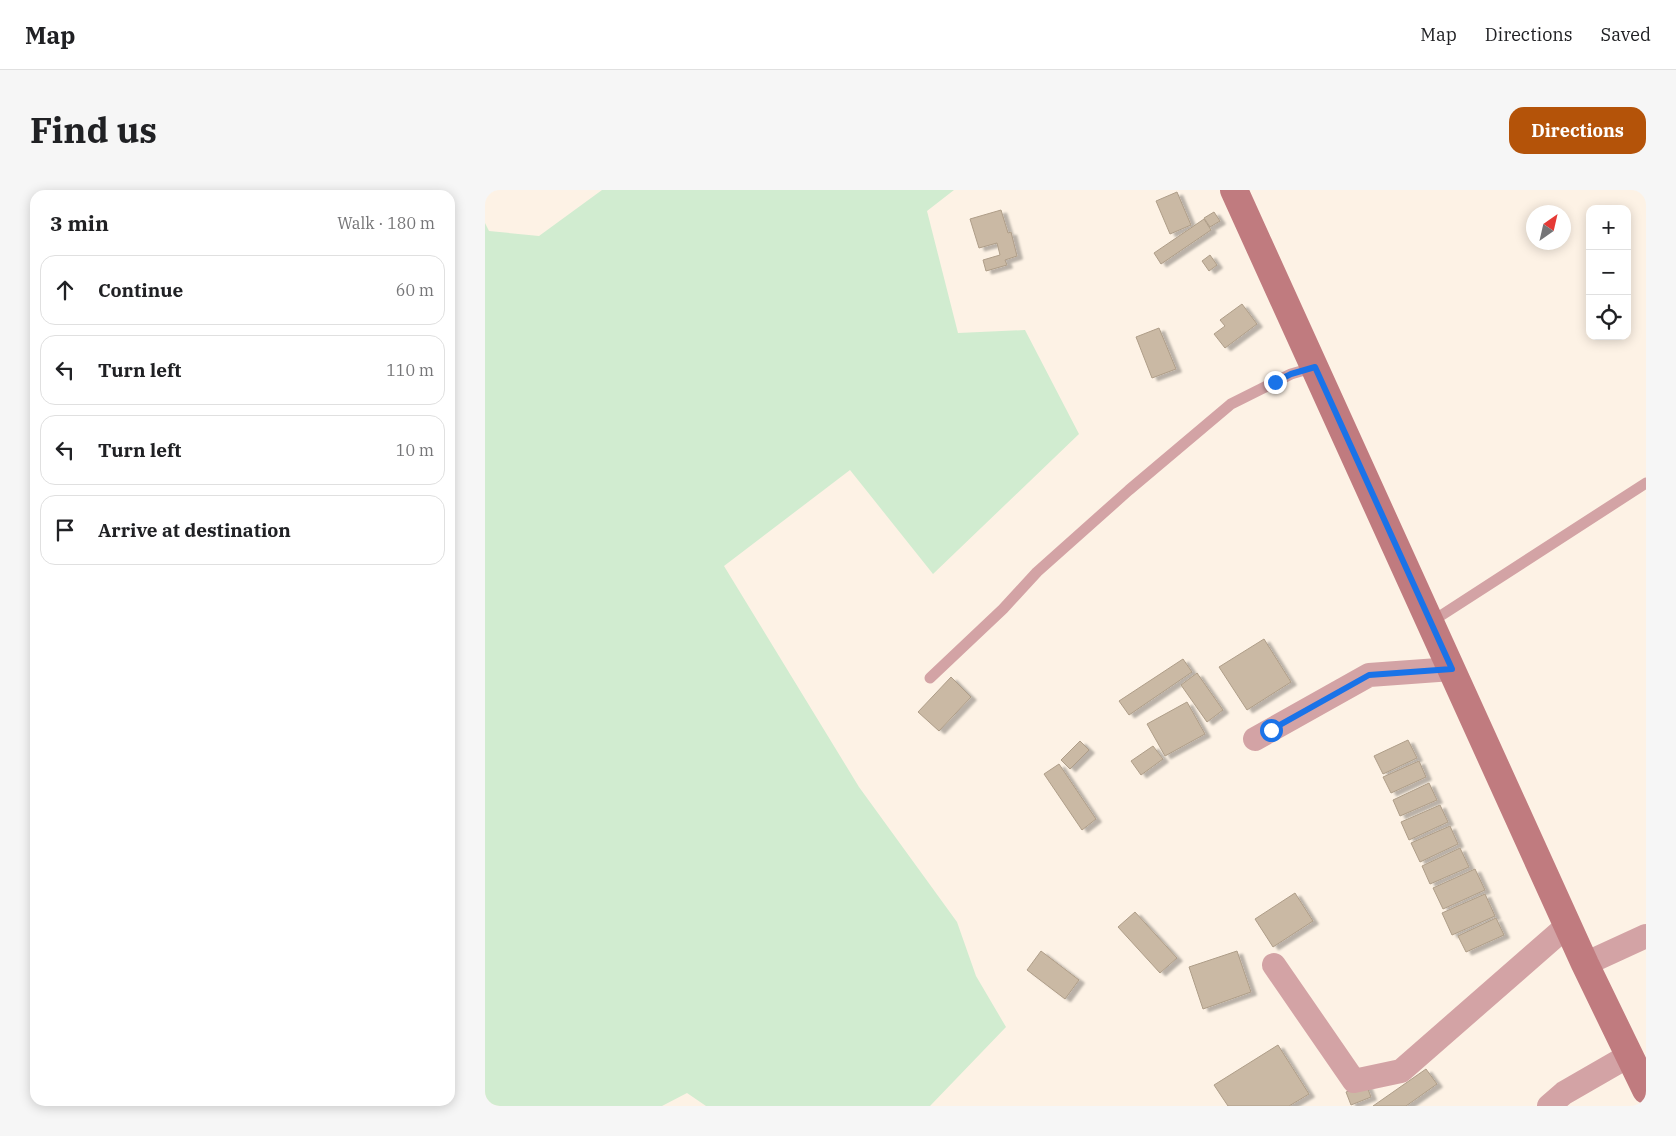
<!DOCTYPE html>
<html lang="en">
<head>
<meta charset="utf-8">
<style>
	body { margin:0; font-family:"IBM Plex Serif",serif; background:#f6f6f6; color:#202124 }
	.controls { position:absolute; right:15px; top:15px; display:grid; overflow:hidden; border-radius:10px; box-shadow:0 2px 12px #0003 }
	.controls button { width:45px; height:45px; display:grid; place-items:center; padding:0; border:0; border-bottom:1px solid #e0e0e0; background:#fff; color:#202124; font:25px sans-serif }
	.compass { position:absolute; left:1041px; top:15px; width:45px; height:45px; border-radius:50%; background:#fff; box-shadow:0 2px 12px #0003; rotate:34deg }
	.stop { position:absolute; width:15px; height:15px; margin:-11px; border:4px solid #1a73e8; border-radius:50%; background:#fff }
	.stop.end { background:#1a73e8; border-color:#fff; box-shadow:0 1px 5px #0008 }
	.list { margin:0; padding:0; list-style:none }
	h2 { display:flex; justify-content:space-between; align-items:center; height:65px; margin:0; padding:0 20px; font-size:21px }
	h2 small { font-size:16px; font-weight:400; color:#757577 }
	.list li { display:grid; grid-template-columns:32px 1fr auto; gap:15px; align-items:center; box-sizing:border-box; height:70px; margin:0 10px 10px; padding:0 10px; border:1px solid #e0e0e0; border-radius:15px }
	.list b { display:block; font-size:19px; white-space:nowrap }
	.list em { font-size:16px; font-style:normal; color:#757577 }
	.icon { flex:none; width:28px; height:28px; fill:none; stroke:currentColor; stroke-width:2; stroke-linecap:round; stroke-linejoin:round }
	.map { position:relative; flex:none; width:1161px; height:916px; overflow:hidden; border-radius:15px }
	header { display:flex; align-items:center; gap:30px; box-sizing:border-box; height:70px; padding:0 25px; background:#fff; border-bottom:1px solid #e0e0e0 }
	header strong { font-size:24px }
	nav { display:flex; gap:28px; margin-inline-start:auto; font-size:18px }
	.intro { display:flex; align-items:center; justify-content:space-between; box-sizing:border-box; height:120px; padding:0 30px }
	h1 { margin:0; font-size:35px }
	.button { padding:12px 22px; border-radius:15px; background:#b45309; color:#fff; font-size:18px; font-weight:700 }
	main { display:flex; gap:30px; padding:0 30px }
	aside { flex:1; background:#fff; border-radius:15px; box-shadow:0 2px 12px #0003 }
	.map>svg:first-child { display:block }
</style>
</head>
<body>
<header>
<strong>Map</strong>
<nav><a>Map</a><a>Directions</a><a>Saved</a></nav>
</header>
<div class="intro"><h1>Find us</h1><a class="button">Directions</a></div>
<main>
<aside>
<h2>3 min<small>Walk · 180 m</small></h2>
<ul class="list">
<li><svg class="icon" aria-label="ahead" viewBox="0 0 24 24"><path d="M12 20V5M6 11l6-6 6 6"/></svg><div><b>Continue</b></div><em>60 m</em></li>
<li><svg class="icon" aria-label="left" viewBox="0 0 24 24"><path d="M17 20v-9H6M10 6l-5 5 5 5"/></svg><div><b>Turn left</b></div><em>110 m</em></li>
<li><svg class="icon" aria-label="left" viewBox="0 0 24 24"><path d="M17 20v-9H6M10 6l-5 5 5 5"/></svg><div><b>Turn left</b></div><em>10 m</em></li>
<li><svg class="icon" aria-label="arrive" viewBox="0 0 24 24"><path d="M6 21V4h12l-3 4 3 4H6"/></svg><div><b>Arrive at destination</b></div></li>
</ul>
</aside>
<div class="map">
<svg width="1161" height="916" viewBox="0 0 1161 916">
	<defs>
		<filter id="shadow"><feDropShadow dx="5.5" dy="3" stdDeviation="1" flood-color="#0004"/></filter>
	</defs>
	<rect width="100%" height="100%" fill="#fdf2e5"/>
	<!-- green -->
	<path fill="#d1ecd0" d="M 117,0 L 469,0 L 442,21 L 473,143 L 540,140 L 594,244 L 448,384 L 365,280 L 239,376 L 374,597 L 472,732 L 491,786 L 521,837 L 445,916 L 221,916 L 202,903 L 177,916 L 0,916 L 0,33 L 4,41 L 54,46 Z"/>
	<!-- building -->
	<path fill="#cab9a4" stroke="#ae9d88" filter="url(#shadow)" d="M 692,2 L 706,35 L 685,44 L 671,11 Z
		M 516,20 L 523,43 L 526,42 L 532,66 L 520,70 L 522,75 L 501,81 L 498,70 L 515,65 L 512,53 L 494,58 L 485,29 Z
		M 729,22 L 735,31 L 725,37 L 719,28 Z
		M 719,29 L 726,40 L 676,74 L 669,63 Z
		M 725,65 L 732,75 L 724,81 L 717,71 Z
		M 757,114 L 772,134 L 740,158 L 729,144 L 740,136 L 735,130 Z
		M 674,138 L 691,179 L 667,188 L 651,147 Z
		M 779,449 L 806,492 L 762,520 L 734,477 Z
		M 698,469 L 707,482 L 644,525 L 634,511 Z
		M 712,483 L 738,520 L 722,532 L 696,495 Z
		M 466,487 L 486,507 L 454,541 L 433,522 Z
		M 702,512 L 720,544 L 680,566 L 662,534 Z
		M 923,550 L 932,568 L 898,584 L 889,566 Z
		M 595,551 L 604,560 L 585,579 L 576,570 Z
		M 668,556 L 678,569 L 656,585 L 646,571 Z
		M 934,571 L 941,587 L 906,603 L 898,587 Z
		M 574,574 L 611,629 L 597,640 L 559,584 Z
		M 944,593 L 952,610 L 915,626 L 908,610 Z
		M 955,615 L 963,632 L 924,650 L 916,632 Z
		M 965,636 L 973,654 L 935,672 L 926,653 Z
		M 975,658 L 984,677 L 945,694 L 937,676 Z
		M 990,679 L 1000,700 L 958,719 L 948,698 Z
		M 810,703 L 828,731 L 788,757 L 770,729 Z
		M 1000,704 L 1010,726 L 967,745 L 957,723 Z
		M 650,722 L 692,768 L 675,783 L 633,737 Z
		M 1011,728 L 1019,745 L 981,762 L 973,746 Z
		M 556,761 L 594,790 L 580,809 L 542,780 Z
		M 752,761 L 766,802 L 718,819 L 704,777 Z
		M 793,855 L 824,904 L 804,916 L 743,916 L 729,895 Z
		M 941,879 L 952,894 L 921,916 L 888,916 Z
		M 881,894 L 886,907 L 866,915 L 861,902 Z"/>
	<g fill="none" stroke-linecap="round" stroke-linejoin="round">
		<!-- lane -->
		<path stroke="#d3a3a5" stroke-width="11" d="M 946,432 L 1161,293
			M 445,488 L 518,419 L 552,382 L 644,300 L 746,214 L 806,184 L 830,177"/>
		<!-- street -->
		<path stroke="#d3a3a5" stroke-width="24" d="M 770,549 L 884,485 L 967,479
			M 1100,774 L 1161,746
			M 789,775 L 869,891 L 916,881 L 1083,735
			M 1064,916 L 1079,903 L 1145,865"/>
		<!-- secondary -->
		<path stroke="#c07b7f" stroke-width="28" d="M 749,0 L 1100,774 L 1161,900"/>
	</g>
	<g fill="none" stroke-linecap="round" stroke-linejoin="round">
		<!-- route -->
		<path stroke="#1a73e8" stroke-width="6" d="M 786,540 L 884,485 L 967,479 L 830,177 L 806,184 L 790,192"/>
	</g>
</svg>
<div class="controls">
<button>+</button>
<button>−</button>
<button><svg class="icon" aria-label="locate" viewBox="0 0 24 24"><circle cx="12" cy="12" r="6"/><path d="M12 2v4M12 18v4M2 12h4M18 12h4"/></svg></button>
</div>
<svg class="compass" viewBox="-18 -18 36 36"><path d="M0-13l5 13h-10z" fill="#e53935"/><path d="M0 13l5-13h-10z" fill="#757577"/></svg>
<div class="stop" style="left:786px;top:540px"></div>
<div class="stop end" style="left:790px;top:192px"></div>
</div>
</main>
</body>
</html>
